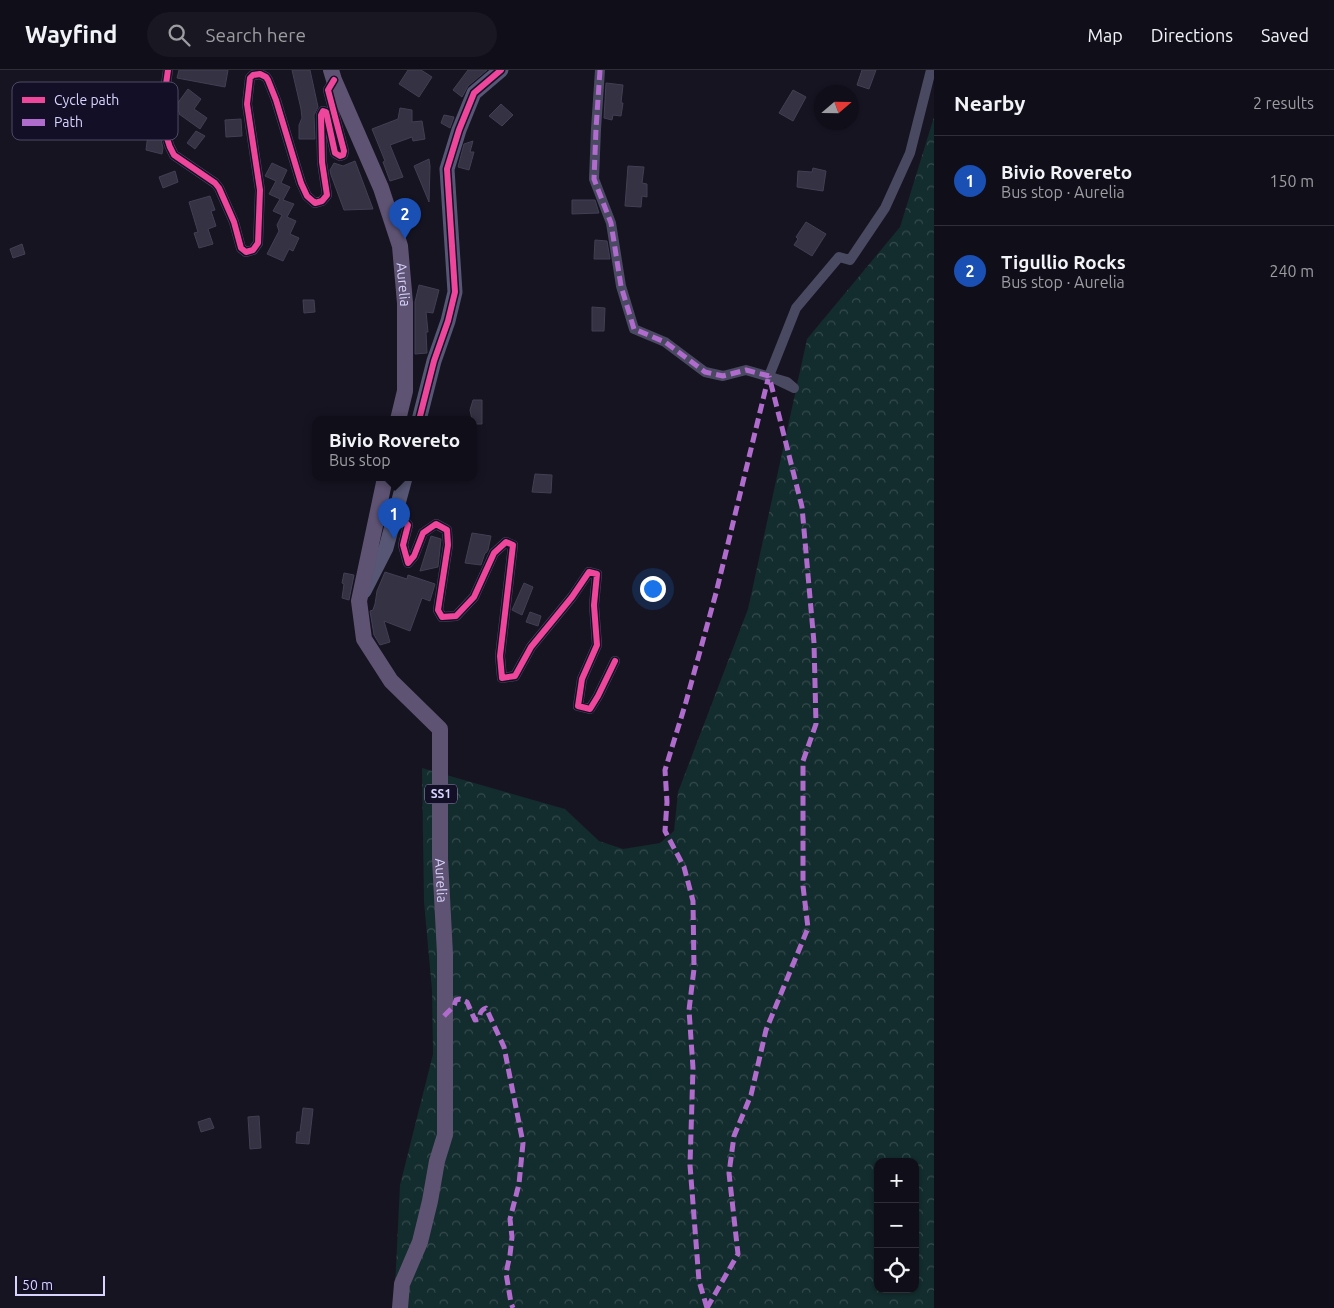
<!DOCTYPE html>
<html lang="en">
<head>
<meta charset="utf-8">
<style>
	body { margin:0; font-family:Ubuntu,sans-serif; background:#191822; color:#f1f3f6 }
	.controls { position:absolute; right:15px; bottom:15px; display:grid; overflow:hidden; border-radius:10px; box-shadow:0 1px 4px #0004 }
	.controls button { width:45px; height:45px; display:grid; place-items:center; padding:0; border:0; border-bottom:1px solid #302f38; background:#100f19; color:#f1f3f6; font:25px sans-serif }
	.compass { position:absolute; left:814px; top:15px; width:45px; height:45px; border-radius:50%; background:#100f19; box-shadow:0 1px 4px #0004; rotate:70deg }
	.scale { position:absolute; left:15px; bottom:12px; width:90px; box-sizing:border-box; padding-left:5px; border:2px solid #d9d4ff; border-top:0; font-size:14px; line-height:18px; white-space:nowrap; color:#d9d4ff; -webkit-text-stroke:4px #130f26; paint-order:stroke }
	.you { position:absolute; left:652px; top:518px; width:18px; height:18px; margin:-12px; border:4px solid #fff; border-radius:50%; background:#1a73e8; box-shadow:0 0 0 8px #1a73e833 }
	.badge { display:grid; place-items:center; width:32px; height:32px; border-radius:50%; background:#9591b1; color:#fff; font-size:16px; font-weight:700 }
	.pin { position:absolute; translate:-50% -41px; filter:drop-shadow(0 1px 2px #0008) }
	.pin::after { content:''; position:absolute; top:26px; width:18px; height:15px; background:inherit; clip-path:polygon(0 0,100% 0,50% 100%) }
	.popup { position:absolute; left:312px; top:346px; width:165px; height:65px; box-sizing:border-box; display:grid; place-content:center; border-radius:10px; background:#100f19; filter:drop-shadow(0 1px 4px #0005); font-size:16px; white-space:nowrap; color:#9c9ca2 }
	.popup b { font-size:19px; color:#f1f3f6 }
	.popup::after { content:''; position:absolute; left:50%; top:100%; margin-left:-10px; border:10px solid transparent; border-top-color:#100f19 }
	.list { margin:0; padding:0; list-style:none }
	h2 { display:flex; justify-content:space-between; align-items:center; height:65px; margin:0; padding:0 20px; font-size:21px }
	h2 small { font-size:16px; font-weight:400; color:#9c9ca2 }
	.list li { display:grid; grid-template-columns:32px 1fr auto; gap:15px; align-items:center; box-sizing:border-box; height:90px; padding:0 20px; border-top:1px solid #302f38 }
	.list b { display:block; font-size:19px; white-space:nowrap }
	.list p { margin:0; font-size:16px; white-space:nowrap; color:#9c9ca2 }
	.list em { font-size:16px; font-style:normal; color:#9c9ca2 }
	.icon { flex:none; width:28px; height:28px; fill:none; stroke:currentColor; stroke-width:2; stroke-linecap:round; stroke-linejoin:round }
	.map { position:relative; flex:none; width:934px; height:1238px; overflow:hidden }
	header { display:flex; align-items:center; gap:30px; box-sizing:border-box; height:70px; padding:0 25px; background:#100f19; border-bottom:1px solid #302f38 }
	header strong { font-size:24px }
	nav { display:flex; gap:28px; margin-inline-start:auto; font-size:18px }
	.search { width:350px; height:45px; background:#191822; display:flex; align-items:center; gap:12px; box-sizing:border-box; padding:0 18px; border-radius:28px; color:#9c9ca2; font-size:19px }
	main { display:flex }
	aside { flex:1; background:#100f19 }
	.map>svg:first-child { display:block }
</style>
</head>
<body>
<header>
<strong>Wayfind</strong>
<div class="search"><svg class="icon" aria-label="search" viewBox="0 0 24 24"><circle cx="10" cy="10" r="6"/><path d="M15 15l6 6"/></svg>Search here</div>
<nav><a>Map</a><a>Directions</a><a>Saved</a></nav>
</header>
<main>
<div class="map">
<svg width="934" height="1238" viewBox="0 0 934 1238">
	<defs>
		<pattern id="forest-crowns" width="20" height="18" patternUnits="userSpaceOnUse" patternTransform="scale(1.25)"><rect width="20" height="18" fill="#132c2d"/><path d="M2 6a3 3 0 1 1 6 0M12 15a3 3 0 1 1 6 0" fill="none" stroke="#354a4c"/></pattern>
	</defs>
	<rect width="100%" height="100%" fill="#161421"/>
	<!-- forest -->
	<path fill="url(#forest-crowns)" fill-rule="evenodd" d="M 934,47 L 934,1238 L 394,1238 L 400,1115 L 433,984 L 432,920 L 424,832 L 422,698 L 565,739 L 599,771 L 623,779 L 660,773 L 674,761 L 678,722 L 748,539 L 807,269 L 900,157 ZM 878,1092 L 915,1092 L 915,1219 L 878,1219 Z"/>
	<!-- building -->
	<path fill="#343243" stroke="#433f54" d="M 179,0 L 228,0 L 225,17 L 177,8 Z
		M 292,0 L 310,0 L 318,37 L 314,45 L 315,69 L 299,69 L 299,55 L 302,48 L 301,39 Z
		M 408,0 L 421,0 L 432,7 L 419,27 L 399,14 Z
		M 468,0 L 487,0 L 468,16 L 462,27 L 453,20 Z
		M 862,0 L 876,0 L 869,19 L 857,15 Z
		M 606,13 L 623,15 L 621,33 L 623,33 L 621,46 L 613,45 L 612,50 L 604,48 Z
		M 188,19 L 201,29 L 194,39 L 207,48 L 200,59 L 179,44 L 180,43 L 174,38 Z
		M 793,20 L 806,27 L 793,51 L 779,43 Z
		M 501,34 L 513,45 L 502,56 L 489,46 Z
		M 400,38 L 412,40 L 412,52 L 422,51 L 425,69 L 413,71 L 412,67 L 390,75 L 403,107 L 390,111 L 383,92 L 385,91 L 372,59 L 398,49 Z
		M 444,45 L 454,47 L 450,58 L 441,53 Z
		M 241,49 L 242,66 L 226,67 L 225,50 Z
		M 149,56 L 158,57 L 163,78 L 162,84 L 146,80 Z
		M 196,61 L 205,66 L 195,79 L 187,73 Z
		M 473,71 L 470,82 L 474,82 L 469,100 L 458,97 L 464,74 Z
		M 429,89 L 430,96 L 429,132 L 414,96 Z
		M 355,91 L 373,139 L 344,140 L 331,105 L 330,100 L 334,93 L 343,96 Z
		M 272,93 L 287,100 L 281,113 L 290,117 L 283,130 L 294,134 L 287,147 L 296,151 L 290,164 L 299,168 L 293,181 L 289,179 L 283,191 L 267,184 L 279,161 L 277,155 L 282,145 L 273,141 L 280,129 L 269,124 L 276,111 L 265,106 Z
		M 628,96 L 644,97 L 642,113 L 647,114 L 647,127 L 642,126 L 641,137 L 625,136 Z
		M 813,98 L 826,101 L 823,121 L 797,117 L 798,101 L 812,102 Z
		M 175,101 L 178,112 L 163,118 L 159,107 Z
		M 210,126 L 215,140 L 211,141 L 216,156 L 208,159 L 213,174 L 199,178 L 194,163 L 198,162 L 189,132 Z
		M 572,130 L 595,130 L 599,143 L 572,144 Z
		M 806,152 L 826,164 L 812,186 L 794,175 L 798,169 L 796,167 Z
		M 595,170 L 607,171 L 610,189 L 594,189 Z
		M 22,174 L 25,184 L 13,188 L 10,179 Z
		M 419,215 L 439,220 L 433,243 L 426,242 L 428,262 L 426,262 L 427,283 L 415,284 L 415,232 Z
		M 303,230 L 314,230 L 315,242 L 304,243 Z
		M 592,237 L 605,238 L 604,261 L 592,261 Z
		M 473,330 L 482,330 L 482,354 L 473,354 L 470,340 Z
		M 535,404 L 552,405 L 551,423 L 532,422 Z
		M 472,463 L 491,466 L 488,480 L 486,483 L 485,483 L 481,495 L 465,493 Z
		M 431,466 L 441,469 L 438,497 L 420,501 Z
		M 385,502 L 407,509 L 408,505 L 435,514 L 430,531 L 422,528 L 410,561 L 384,551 L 390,572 L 380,575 L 374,565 L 370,541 L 373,540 L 375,534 L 377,521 Z
		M 344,503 L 354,505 L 349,530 L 342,528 L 344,514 L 342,513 Z
		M 524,513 L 533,517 L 522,545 L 512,540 Z
		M 530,542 L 541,546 L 538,556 L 526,552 Z
		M 303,1038 L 313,1039 L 309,1074 L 296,1073 L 297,1062 L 300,1062 Z
		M 259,1046 L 261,1078 L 250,1079 L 248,1047 Z
		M 210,1048 L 214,1058 L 201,1062 L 198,1052 Z"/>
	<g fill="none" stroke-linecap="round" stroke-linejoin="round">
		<!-- street -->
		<path stroke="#4a4962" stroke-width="10" d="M 168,0 C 164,26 159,61 174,85 L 215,113 L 219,118 L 234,152 L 241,178 L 246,182 L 253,180 L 258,173 L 260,120 L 247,34 L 250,8 L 253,5 L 260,4 L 266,7 L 268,10 L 276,30 L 301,113 L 307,126 L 315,133 L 322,131 L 327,125 L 322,92 L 321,45 L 323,41 L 326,42 L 327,46 L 335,83 L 340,86 L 343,85 L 344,81 L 328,20 L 334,10
			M 600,0 L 596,59 L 594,109 L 611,153 L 621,216 L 634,259 L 665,272 L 705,302 L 723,306 L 746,300 L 787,312 L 794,318 L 769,306
			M 769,306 L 796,238 L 839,187 L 850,190 L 885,138 L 910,83 L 931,0
			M 396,443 L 408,455 L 403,475 L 408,493 L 414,486 L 423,463 L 436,454 L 447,460 L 448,475 L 438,540 L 442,547 L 456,546 L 474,527 L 494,483 L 506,472 L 513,475 L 500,586 L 502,608 L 515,606 L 531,577 L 572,527 L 589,502 L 597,504 L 594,535 L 597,575 L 582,609 L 578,636 L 590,639 L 598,626 L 615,591"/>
		<!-- secondary -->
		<path stroke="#575674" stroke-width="15" d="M 419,350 L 434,291 L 448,251 L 455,222 L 447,99 L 459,60 L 474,23 L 501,0
			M 364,521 L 386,478 L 405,408"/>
		<!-- primary -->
		<g stroke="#5e5373" stroke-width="16">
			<path id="s1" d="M 331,0 L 334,10 L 381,118 L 400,176 L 405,233 L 405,321 L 398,350"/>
			<path id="s2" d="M 385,408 L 359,531 L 364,569 L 391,611 L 440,659 L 440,789 L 445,884 L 445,1065 L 437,1091 L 430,1131 L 420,1172 L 402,1214 L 400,1238"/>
		</g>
		<!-- quiet -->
		<path stroke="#b06ccc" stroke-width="5" stroke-dasharray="10 5" stroke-linecap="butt" d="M 600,0 L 596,59 L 594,109 L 611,153 L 621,216 L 634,259 L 665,272 L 705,302 L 723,306 L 746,300 L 769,306
			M 444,946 L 454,936 L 456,930 L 460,929 L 467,932 L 475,950 L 479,949 C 480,944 480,940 486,938 L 504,977 L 523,1073 L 519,1114 L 510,1149 L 512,1167 L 510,1185 L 506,1203 L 511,1233 L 513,1238
			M 707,1238 L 738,1184 L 729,1103 L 734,1066 L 751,1025 L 766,960 L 808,858 L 803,816 L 803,691 L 816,654 L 814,573 L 802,437 L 769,306
			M 707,1238 L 699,1211 L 690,1095 L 693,998 L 689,940 L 694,899 L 693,831 L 684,797 L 665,761 L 667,732 L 665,700 L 686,632 L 716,523 L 768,309"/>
		<defs>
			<path id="cycleway" d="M 168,0 C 164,26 159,61 174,85 L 215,113 L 219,118 L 234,152 L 241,178 L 246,182 L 253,180 L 258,173 L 260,120 L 247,34 L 250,8 L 253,5 L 260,4 L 266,7 L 268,10 L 276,30 L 301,113 L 307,126 L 315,133 L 322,131 L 327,125 L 322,92 L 321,45 L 323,41 L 326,42 L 327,46 L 335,83 L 340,86 L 343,85 L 344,81 L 328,20 L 334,10
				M 419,350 L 434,291 L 448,251 L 455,222 L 447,99 L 459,60 L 474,23 L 501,0
				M 396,443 L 408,455 L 403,475 L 408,493 L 414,486 L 423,463 L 436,454 L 447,460 L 448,475 L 438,540 L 442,547 L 456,546 L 474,527 L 494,483 L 506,472 L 513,475 L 500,586 L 502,608 L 515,606 L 531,577 L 572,527 L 589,502 L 597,504 L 594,535 L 597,575 L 582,609 L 578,636 L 590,639 L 598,626 L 615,591"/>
		</defs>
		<!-- cycleway casing -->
		<use href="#cycleway" stroke="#130f26" stroke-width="9"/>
		<!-- cycleway -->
		<use href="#cycleway" stroke="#ed469a" stroke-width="6"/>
	</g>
	<g text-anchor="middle" stroke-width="4" stroke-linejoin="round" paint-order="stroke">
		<!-- shield labels -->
		<rect fill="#130f26" stroke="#9e99be" stroke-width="1" x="425" y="714.5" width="32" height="19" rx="4"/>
		<g font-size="12" font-weight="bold" fill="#d9d4ff">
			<text x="441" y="728">SS1</text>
		</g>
		<!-- street labels -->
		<g font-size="14" fill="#d9d4ff" stroke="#130f26">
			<text dy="5" stroke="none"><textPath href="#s1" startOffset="228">Aurelia</textPath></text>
			<text dy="5" stroke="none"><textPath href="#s2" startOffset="434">Aurelia</textPath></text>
		</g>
	</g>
	<!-- legend -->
	<rect x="12" y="12" width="166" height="58" rx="8" fill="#130f26" stroke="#4e4a67" stroke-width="1"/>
	<rect x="22" y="27" width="23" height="6" fill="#ed469a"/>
	<rect x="22" y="49" width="23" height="7" fill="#b06ccc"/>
	<g font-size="14" fill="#d9d4ff">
		<text x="54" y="35">Cycle path</text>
		<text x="54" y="57">Path</text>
	</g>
</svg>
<div class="controls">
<button>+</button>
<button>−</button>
<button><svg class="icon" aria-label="locate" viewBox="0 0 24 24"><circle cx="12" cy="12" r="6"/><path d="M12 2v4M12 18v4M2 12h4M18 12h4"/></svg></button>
</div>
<svg class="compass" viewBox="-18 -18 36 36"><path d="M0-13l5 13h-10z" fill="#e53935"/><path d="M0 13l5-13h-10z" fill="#9c9ca2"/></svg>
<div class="scale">50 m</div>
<div class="you"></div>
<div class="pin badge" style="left:394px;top:469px;background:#1a4fb4">1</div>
<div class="popup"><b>Bivio Rovereto</b>Bus stop</div>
<div class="pin badge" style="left:405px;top:169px;background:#1a4fb4">2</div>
</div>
<aside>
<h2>Nearby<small>2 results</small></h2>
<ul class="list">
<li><span class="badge" style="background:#1a4fb4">1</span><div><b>Bivio Rovereto</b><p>Bus stop · Aurelia</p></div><em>150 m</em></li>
<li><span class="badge" style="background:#1a4fb4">2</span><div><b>Tigullio Rocks</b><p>Bus stop · Aurelia</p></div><em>240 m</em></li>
</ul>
</aside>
</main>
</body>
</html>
